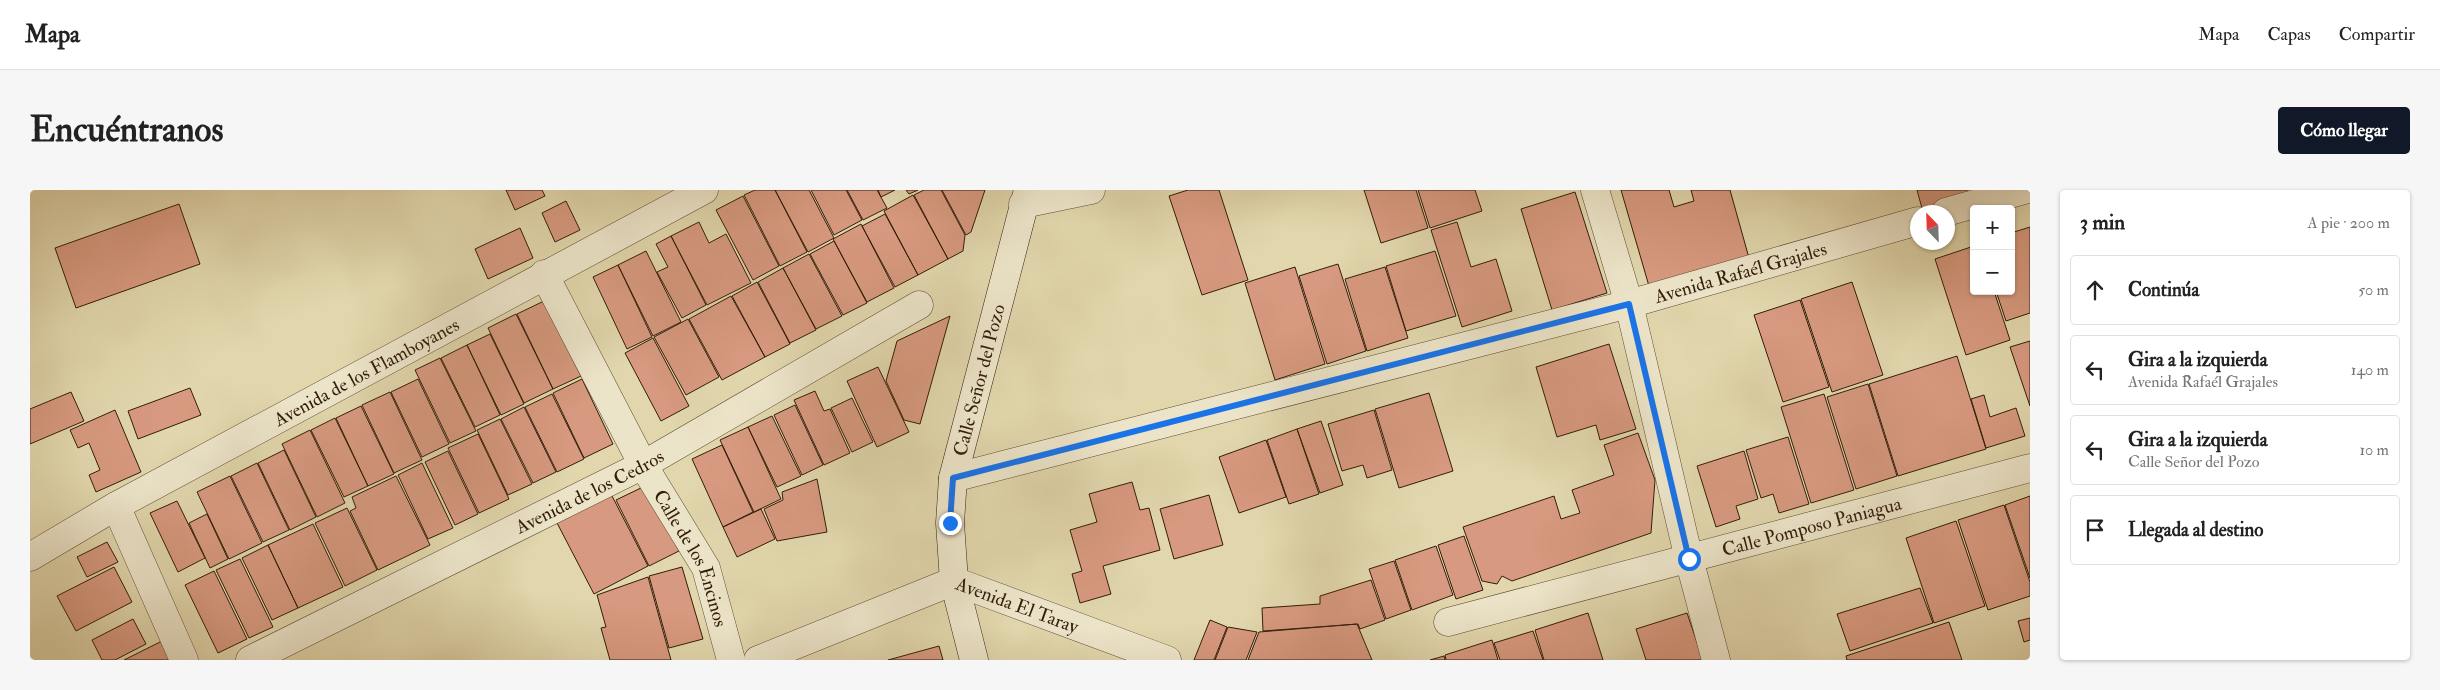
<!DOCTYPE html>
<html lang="es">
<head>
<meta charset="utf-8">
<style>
	body { margin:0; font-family:"IM FELL Double Pica",serif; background:#f6f6f6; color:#222 }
	.controls { position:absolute; right:15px; top:15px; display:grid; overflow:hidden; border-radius:5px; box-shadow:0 1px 4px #0004 }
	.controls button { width:45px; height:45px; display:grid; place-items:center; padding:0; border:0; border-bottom:1px solid #e0e0e0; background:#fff; color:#222; font:25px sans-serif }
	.compass { position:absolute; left:1880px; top:15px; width:45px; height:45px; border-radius:50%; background:#fff; box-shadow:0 1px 4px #0004; rotate:337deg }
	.stop { position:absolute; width:15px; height:15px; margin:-11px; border:4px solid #1a73e8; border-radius:50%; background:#fff }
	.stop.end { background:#1a73e8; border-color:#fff; box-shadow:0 1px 5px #0008 }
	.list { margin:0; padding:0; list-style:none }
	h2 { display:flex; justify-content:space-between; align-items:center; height:65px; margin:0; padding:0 20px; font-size:21px }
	h2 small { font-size:16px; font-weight:400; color:#767676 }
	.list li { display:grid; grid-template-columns:32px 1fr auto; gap:15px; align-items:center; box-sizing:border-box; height:70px; margin:0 10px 10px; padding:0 10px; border:1px solid #e0e0e0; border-radius:5px }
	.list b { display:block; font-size:19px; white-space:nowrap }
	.list p { margin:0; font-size:16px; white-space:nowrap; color:#767676 }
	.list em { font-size:16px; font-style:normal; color:#767676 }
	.icon { flex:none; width:28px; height:28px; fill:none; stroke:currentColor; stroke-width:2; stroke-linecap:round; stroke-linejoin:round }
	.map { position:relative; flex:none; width:2000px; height:470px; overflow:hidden; border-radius:5px }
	header { display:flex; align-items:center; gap:30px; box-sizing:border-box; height:70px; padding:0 25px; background:#fff; border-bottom:1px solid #e0e0e0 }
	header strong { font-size:24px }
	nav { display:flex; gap:28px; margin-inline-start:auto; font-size:18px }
	.intro { display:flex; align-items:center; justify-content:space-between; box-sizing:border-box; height:120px; padding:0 30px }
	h1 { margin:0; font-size:35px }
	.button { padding:12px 22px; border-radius:5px; background:#111827; color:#fff; font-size:18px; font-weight:700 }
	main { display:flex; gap:30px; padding:0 30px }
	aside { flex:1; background:#fff; border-radius:5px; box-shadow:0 1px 4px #0004 }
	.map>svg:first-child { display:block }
</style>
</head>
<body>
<header>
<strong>Mapa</strong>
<nav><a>Mapa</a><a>Capas</a><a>Compartir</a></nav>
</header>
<div class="intro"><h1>Encuéntranos</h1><a class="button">Cómo llegar</a></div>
<main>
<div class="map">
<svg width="2000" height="470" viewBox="0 0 2000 470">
	<rect width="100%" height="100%" fill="#e1d6ac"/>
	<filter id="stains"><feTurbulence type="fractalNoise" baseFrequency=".004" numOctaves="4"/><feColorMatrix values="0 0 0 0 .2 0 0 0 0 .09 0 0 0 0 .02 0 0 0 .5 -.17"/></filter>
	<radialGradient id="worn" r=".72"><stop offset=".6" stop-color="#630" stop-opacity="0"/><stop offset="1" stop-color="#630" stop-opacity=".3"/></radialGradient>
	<!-- building -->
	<path fill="#d7997f" stroke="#331d0a" d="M 476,0 L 512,0 L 515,6 L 485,20 Z
		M 725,0 L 745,0 L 777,62 L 750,76 L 714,5 Z
		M 745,0 L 779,0 L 804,48 L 778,62 Z
		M 781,0 L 816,0 L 832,30 L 804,45 Z
		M 817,0 L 847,0 L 857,18 L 833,30 Z
		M 848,0 L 865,0 L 851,7 Z
		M 876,0 L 888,0 L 879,4 Z
		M 894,0 L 911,0 L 935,45 L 933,61 L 918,69 L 884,5 Z
		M 912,0 L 955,0 L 941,42 L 936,45 Z
		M 1158,0 L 1189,0 L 1218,90 L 1172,105 L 1139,6 Z
		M 1334,0 L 1386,0 L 1398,38 L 1351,53 Z
		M 1388,0 L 1445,0 L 1452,21 L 1400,38 Z
		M 1591,0 L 1639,0 L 1644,17 L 1664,11 L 1661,0 L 1700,0 L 1719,68 L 1619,96 Z
		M 1887,0 L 1937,0 L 1939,8 L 1893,22 Z
		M 1545,2 L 1577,103 L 1522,120 L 1491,19 Z
		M 883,5 L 918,69 L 888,85 L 854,21 Z
		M 713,6 L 749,76 L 723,90 L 686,20 Z
		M 536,11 L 550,40 L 525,52 L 512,23 Z
		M 149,14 L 170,74 L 46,118 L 25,58 Z
		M 855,24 L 888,85 L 865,97 L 832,36 Z
		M 669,32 L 679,53 L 696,44 L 721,93 L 677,115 L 641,46 Z
		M 1427,32 L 1441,77 L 1466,69 L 1482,121 L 1432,137 L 1401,40 Z
		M 831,34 L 864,98 L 837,112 L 803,49 Z
		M 2000,37 L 2000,123 L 1976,131 L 1966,101 L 1981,101 L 1981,43 Z
		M 490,38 L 503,68 L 458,89 L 445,59 Z
		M 641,46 L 676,115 L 652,128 L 627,82 L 638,77 L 626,54 Z
		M 804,51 L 837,113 L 813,125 L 780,64 Z
		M 1944,56 L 1944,101 L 1964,101 L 1980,150 L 1936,165 L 1905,69 Z
		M 616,61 L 651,132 L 623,146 L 588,75 Z
		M 1405,61 L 1426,126 L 1376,141 L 1356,76 Z
		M 779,64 L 812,126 L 786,139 L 753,78 Z
		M 1308,74 L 1336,161 L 1297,174 L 1269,86 Z
		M 588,75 L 622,147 L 597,159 L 563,87 Z
		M 1265,77 L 1295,174 L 1245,190 L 1215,93 Z
		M 1355,77 L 1378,148 L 1337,161 L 1315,89 Z
		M 753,78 L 786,140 L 760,153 L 728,92 Z
		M 727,92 L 760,154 L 735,167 L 702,106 Z
		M 1822,92 L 1853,185 L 1802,202 L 1771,109 Z
		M 701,106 L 735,167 L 692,190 L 659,129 Z
		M 1770,110 L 1799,197 L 1753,212 L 1724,125 Z
		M 514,111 L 551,186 L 523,199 L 487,124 Z
		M 486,124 L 523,199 L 494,213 L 458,138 Z
		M 920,126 L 890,234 L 874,230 L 856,191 L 867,151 Z
		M 658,129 L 689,187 L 656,205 L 624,147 Z
		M 460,144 L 494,214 L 471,225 L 437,155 Z
		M 623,148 L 659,216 L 631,231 L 595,163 Z
		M 2000,151 L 2000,216 L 1980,157 Z
		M 1579,154 L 1606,239 L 1570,250 L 1566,235 L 1527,247 L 1506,177 Z
		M 437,155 L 470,225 L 445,237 L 411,168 Z
		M 1927,166 L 1956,259 L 1868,286 L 1839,194 Z
		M 410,168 L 446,241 L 420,253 L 385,180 Z
		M 848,177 L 879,242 L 847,257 L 817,191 Z
		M 388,189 L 419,254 L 392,267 L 361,202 Z
		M 552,189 L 583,254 L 554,268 L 523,203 Z
		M 1838,194 L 1867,286 L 1826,299 L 1797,207 Z
		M 160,198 L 171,225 L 108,249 L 98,221 Z
		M 785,201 L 794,221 L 800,219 L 820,263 L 794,275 L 764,210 Z
		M 41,202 L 54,231 L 0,254 L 0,219 Z
		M 360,202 L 392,270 L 364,283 L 332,215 Z
		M 1399,203 L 1423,281 L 1369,298 L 1345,219 Z
		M 522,204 L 554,269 L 527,282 L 495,217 Z
		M 1794,204 L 1824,300 L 1781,313 L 1751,217 Z
		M 1954,205 L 1960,227 L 1986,218 L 1995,246 L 1956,258 L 1941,209 Z
		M 822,208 L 843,252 L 822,262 L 801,218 Z
		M 765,215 L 793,275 L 772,285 L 744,225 Z
		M 331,216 L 364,284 L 338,296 L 306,228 Z
		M 494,217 L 526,282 L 503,293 L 471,229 Z
		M 85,220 L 111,282 L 66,302 L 59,285 L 70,280 L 59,253 L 48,258 L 40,240 Z
		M 1344,220 L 1362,280 L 1337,288 L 1333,275 L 1312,281 L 1298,234 Z
		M 742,226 L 771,286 L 747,297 L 718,237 Z
		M 305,228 L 338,296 L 314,307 L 281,240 Z
		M 470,229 L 502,294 L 478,305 L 447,240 Z
		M 1291,231 L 1313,295 L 1290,303 L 1267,239 Z
		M 718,237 L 751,309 L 724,322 L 690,250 Z
		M 1267,239 L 1289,304 L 1259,314 L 1237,250 Z
		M 280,240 L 315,313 L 287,327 L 252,254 Z
		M 1608,243 L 1625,290 L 1621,343 L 1482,391 L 1472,386 L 1467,394 L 1452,391 L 1433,337 L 1524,306 L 1531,329 L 1550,323 L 1542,300 L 1584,285 L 1574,255 Z
		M 448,244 L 479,309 L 449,323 L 418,258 Z
		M 1758,247 L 1779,314 L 1749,323 L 1743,304 L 1731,308 L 1716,260 Z
		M 1236,250 L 1256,307 L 1209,323 L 1189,267 Z
		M 692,255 L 723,322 L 693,337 L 662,269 Z
		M 254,260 L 286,327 L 260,340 L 228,273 Z
		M 418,261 L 448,324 L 425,335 L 395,272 Z
		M 1714,261 L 1728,309 L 1706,316 L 1710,329 L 1686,337 L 1667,276 Z
		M 227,273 L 259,340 L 233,352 L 201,286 Z
		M 392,273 L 423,338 L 398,349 L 368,285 Z
		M 200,286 L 232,353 L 199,369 L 167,302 Z
		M 366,286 L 400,355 L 348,380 L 320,321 L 326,318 L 322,307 Z
		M 787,289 L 797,342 L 747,351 L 734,319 L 753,310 L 752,302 Z
		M 1102,292 L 1110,320 L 1119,318 L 1130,360 L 1073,376 L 1081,404 L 1050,413 L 1042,384 L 1052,381 L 1040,340 L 1067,332 L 1059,304 Z
		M 615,296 L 649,361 L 619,376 L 586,310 Z
		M 581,304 L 618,376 L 564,404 L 526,331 Z
		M 1179,305 L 1193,355 L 1144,369 L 1130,319 Z
		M 2000,306 L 2000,388 L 1975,315 Z
		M 147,311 L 175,368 L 148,382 L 120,323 Z
		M 1974,315 L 2000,392 L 2000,406 L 1958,420 L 1928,330 Z
		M 317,318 L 347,380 L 315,396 L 285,333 Z
		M 731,319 L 745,349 L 707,367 L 693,337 Z
		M 177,324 L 198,369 L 180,378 L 159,333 Z
		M 1926,331 L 1955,416 L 1904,433 L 1876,348 Z
		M 283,334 L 313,397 L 268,418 L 238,355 Z
		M 1434,346 L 1453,400 L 1426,409 L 1408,355 Z
		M 77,352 L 88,372 L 57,387 L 47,367 Z
		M 238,355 L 268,418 L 242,430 L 212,368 Z
		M 1406,356 L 1423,405 L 1382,420 L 1365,370 Z
		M 210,369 L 243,437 L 219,448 L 186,380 Z
		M 1364,371 L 1381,420 L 1356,429 L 1339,379 Z
		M 84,377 L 102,412 L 46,441 L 27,406 Z
		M 652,377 L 673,449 L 639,458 L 619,386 Z
		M 184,381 L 217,449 L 188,463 L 155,395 Z
		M 618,387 L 641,470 L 580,470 L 571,438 L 576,437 L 567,405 Z
		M 1341,390 L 1355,430 L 1330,439 L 1328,434 L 1233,441 L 1232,418 L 1290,414 L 1290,406 Z
		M 1890,398 L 1903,433 L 1820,461 L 1807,424 Z
		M 1558,423 L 1573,470 L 1514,470 L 1505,440 Z
		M 1657,423 L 1673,470 L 1616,470 L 1606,439 Z
		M 2000,428 L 2000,450 L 1994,452 L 1988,431 Z
		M 103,429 L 116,454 L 85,470 L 72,470 L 62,450 Z
		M 1180,430 L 1197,437 L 1184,470 L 1164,470 Z
		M 1919,432 L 1932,470 L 1817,470 L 1816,466 Z
		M 1327,434 L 1342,470 L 1218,470 L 1229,442 Z
		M 1198,437 L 1227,442 L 1216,470 L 1185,470 Z
		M 1503,441 L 1513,470 L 1470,470 L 1464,453 Z
		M 138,448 L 145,470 L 94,470 Z
		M 1462,450 L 1468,470 L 1416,470 L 1415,465 Z
		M 909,456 L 913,470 L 858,470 Z
		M 1414,466 L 1415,470 L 1400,470 Z"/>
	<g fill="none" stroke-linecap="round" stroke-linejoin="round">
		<defs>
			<g id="street">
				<path d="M 1565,0 L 1599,114 L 1659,369 L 1686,470"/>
				<path d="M 993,14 L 1061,0"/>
				<path d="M 1916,22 L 1994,0"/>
				<path id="s1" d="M 514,84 L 613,275 L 676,378 L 701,470"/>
				<path id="s2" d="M 923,288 L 1599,114 L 1888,31"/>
				<path d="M 86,316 L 154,470"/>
				<path id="s3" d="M 0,367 L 86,316 L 674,0"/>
				<path id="s4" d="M 1418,432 L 2000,278"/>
				<path id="s5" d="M 220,470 L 613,275 L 889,115"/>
				<path id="s6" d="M 728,470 L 924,391 L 1137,470"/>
			</g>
			<g id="secondary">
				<path id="s7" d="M 944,470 L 924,391 L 920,333 L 923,288 L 998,0"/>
			</g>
		</defs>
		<!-- street casing -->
		<use href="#street" stroke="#5e4b32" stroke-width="29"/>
		<!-- secondary casing -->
		<use href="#secondary" stroke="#331d0a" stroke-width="29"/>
		<!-- street -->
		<use href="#street" stroke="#ece4c9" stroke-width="28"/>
		<!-- secondary -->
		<use href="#secondary" stroke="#ece4c9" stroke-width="28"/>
	</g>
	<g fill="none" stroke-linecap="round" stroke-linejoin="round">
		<!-- route -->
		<path stroke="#1a73e8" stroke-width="6" d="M 920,333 L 923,288 L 1599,114 L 1659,369"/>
	</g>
	<g text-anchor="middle" stroke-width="4" stroke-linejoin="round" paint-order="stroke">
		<!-- street labels -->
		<g font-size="19" fill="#331d0a" stroke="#ece4c9">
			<text dy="7" stroke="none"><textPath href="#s2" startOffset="814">Avenida Rafaél Grajales</textPath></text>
			<text dy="7" stroke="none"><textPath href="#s3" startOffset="384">Avenida de los Flamboyanes</textPath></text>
			<text dy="7" stroke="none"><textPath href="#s7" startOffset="286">Calle Señor del Pozo</textPath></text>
			<text dy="7" stroke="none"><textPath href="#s5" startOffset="379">Avenida de los Cedros</textPath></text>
			<text dy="7" stroke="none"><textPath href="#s4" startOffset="376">Calle Pomposo Paniagua</textPath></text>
			<text dy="7" stroke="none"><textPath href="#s1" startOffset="321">Calle de los Encinos</textPath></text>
			<text dy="7" stroke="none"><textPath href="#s6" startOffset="279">Avenida El Taray</textPath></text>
		</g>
	</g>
	<rect width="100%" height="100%" filter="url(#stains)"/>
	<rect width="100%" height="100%" fill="url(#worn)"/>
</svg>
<div class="controls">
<button>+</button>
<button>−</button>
</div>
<svg class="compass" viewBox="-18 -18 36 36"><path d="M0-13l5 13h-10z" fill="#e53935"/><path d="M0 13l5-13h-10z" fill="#767676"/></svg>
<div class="stop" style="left:1659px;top:369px"></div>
<div class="stop end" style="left:920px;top:333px"></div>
</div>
<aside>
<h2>3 min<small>A pie · 200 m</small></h2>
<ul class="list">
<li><svg class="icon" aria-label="ahead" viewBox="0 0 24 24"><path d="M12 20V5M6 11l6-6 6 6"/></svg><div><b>Continúa</b></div><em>50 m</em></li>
<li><svg class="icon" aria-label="left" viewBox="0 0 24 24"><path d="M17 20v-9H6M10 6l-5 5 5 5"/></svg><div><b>Gira a la izquierda</b><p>Avenida Rafaél Grajales</p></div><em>140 m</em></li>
<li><svg class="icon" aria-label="left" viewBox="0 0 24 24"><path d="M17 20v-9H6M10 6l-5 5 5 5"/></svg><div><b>Gira a la izquierda</b><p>Calle Señor del Pozo</p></div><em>10 m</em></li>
<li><svg class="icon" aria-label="arrive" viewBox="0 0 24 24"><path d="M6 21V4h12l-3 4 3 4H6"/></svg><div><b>Llegada al destino</b></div></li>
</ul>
</aside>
</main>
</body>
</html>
